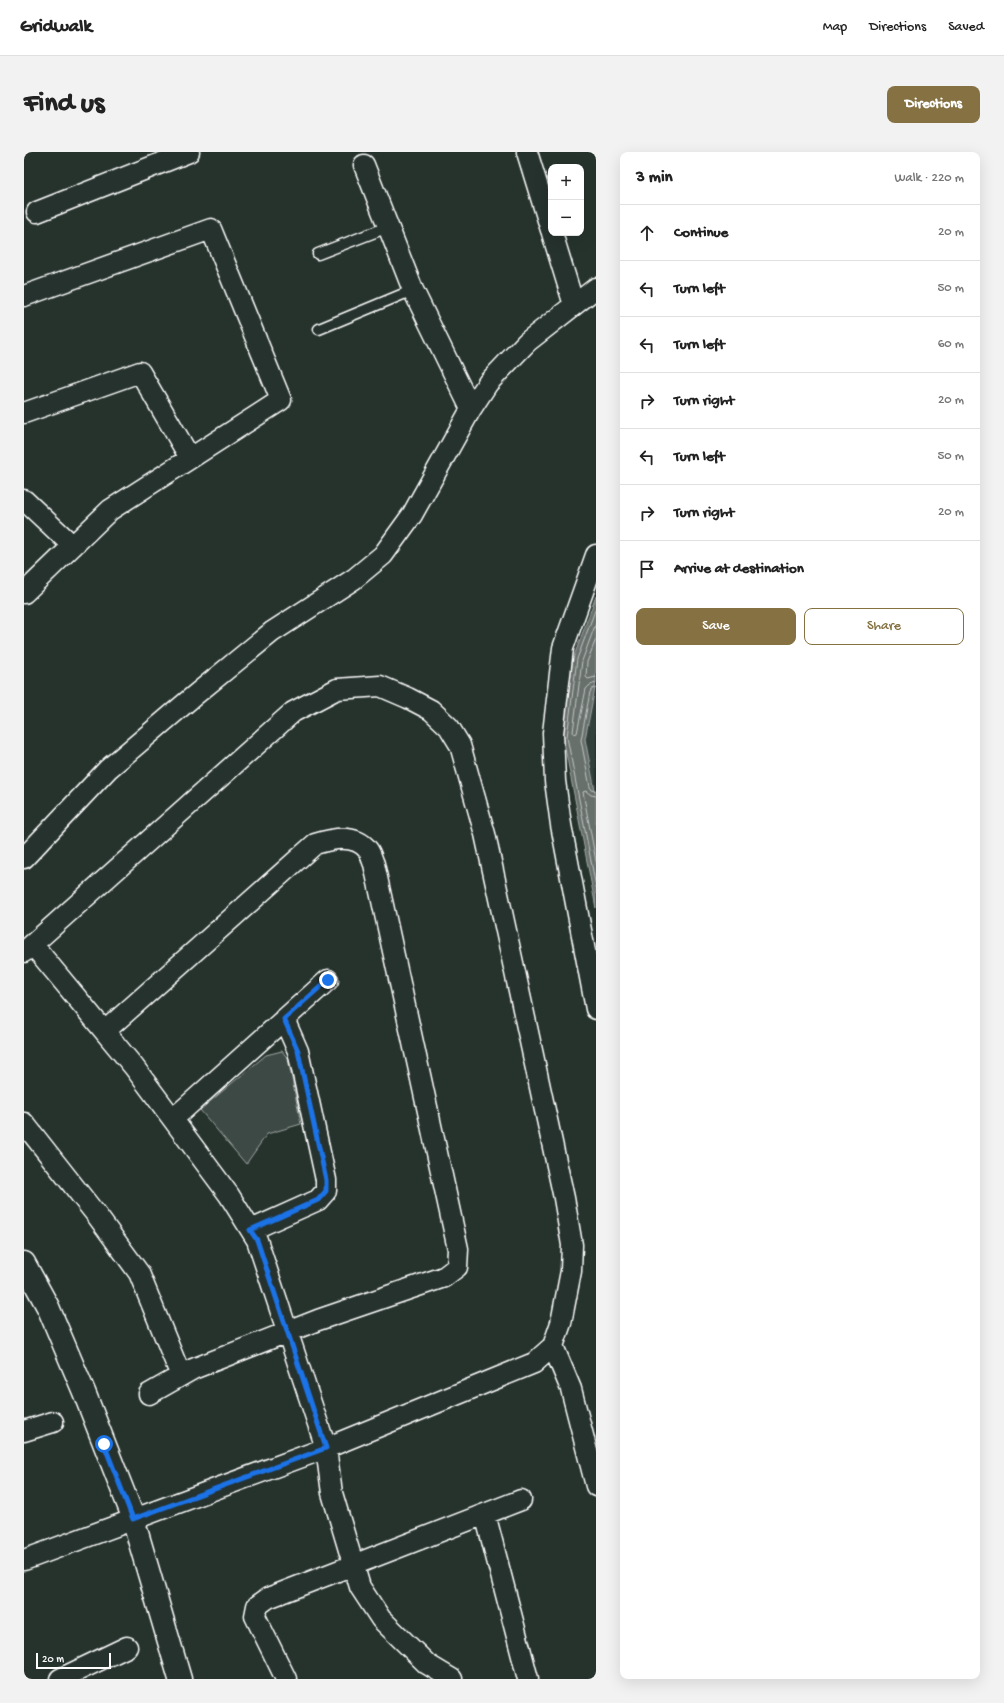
<!DOCTYPE html>
<html lang="en">
<head>
<meta charset="utf-8">
<style>
	body { margin:0; font-family:"Gochi Hand",sans-serif; background:#f2f2f2; color:#222 }
	.controls { position:absolute; right:12px; top:12px; display:grid; overflow:hidden; border-radius:8px; box-shadow:0 4px 16px #0002 }
	.controls button { width:36px; height:36px; display:grid; place-items:center; padding:0; border:0; border-bottom:1px solid #e0e0e0; background:#fff; color:#222; font:20px sans-serif }
	.scale { position:absolute; left:12px; bottom:10px; width:75px; box-sizing:border-box; padding-left:4px; border:2px solid #fff; border-top:0; font-size:11px; line-height:14px; white-space:nowrap; color:#fff; -webkit-text-stroke:3px #26332d; paint-order:stroke }
	.stop { position:absolute; width:12px; height:12px; margin:-9px; border:3px solid #1a73e8; border-radius:50%; background:#fff }
	.stop.end { background:#1a73e8; border-color:#fff; box-shadow:0 1px 4px #0008 }
	.list { margin:0; padding:0; list-style:none }
	h2 { display:flex; justify-content:space-between; align-items:center; height:52px; margin:0; padding:0 16px; font-size:17px }
	h2 small { font-size:13px; font-weight:400; color:#767676 }
	.list li { display:grid; grid-template-columns:26px 1fr auto; gap:12px; align-items:center; box-sizing:border-box; height:56px; padding:0 16px; border-top:1px solid #e0e0e0 }
	.list b { display:block; font-size:15px; white-space:nowrap }
	.list em { font-size:13px; font-style:normal; color:#767676 }
	.actions { display:flex; gap:8px; padding:12px 16px }
	.actions a { flex:1; padding:9px 0; border:1px solid #857141; border-radius:8px; text-align:center; font-size:14px; color:#857141 }
	.actions .main { background:#857141; color:#fff }
	.icon { flex:none; width:22px; height:22px; fill:none; stroke:currentColor; stroke-width:2; stroke-linecap:round; stroke-linejoin:round }
	.map { position:relative; flex:none; width:572px; height:1527px; overflow:hidden; border-radius:8px }
	header { display:flex; align-items:center; gap:24px; box-sizing:border-box; height:56px; padding:0 20px; background:#fff; border-bottom:1px solid #e0e0e0 }
	header strong { font-size:19px }
	nav { display:flex; gap:22px; margin-inline-start:auto; font-size:14px }
	.intro { display:flex; align-items:center; justify-content:space-between; box-sizing:border-box; height:96px; padding:0 24px }
	h1 { margin:0; font-size:28px }
	.button { padding:10px 18px; border-radius:8px; background:#857141; color:#fff; font-size:14px; font-weight:700 }
	main { display:flex; gap:24px; padding:0 24px }
	aside { flex:1; background:#fff; border-radius:8px; box-shadow:0 4px 16px #0002 }
	.map>svg:first-child { display:block }
</style>
</head>
<body>
<header>
<strong>Gridwalk</strong>
<nav><a>Map</a><a>Directions</a><a>Saved</a></nav>
</header>
<div class="intro"><h1>Find us</h1><a class="button">Directions</a></div>
<main>
<div class="map">
<svg width="572" height="1527" viewBox="0 0 572 1527">
	<rect width="100%" height="100%" fill="#26332d"/>
	<filter id="ink" filterUnits="userSpaceOnUse"><feTurbulence type="fractalNoise" baseFrequency=".025" numOctaves="2"/><feDisplacementMap in="SourceGraphic" scale="8" xChannelSelector="R" yChannelSelector="G"/><feConvolveMatrix kernelMatrix="1 2 1 2 8 2 1 2 1" color-interpolation-filters="sRGB"/></filter>
	<g filter="url(#ink)">
		<!-- built -->
		<path fill="#333f3a" d="M 572,531 L 572,644 L 561,587 Z"/>
		<!-- green -->
		<path fill="#3e4944" stroke="#9ea4a2" d="M 258,899 L 264,907 L 277,972 L 243,982 L 222,1012 L 176,958 L 242,903 Z"/>
		<!-- water -->
		<path fill="#67706c" stroke="#a4a9a7" d="M 572,444 L 572,531 L 561,587 L 572,644 L 572,756 L 539,585 L 549,507 Z"/>
		<g fill="none" stroke-linecap="round" stroke-linejoin="round">
			<!-- shore -->
			<path stroke="#c2c6c4" stroke-width="1" d="M 572,456 L 553,507 L 543,585 L 572,735
				M 572,471 L 558,509 L 549,580 L 550,582 L 553,581 L 562,537 L 566,533 L 572,531
				M 572,487 L 563,510 L 562,525 L 564,527 L 572,525
				M 572,536 L 568,537 L 566,540 L 557,588 L 566,635 L 568,638 L 572,639
				M 572,644 L 567,643 L 562,639 L 559,640 L 572,709"/>
			<defs>
				<path id="lane" d="M 294,102 L 364,75
					M 295,177 L 389,138"/>
				<path id="street" d="M 503,0 L 527,78
					M 340,13 L 389,138 L 447,257
					M 13,60 L 165,0
					M 528,81 L 550,153
					M 0,144 L 187,77 L 257,248 L 86,358 L 0,441
					M 0,261 L 116,220 L 166,306
					M 0,348 L 49,394
					M 572,403 L 539,496 L 529,581 L 531,629 L 537,673 L 572,857
					M 0,706 L 84,617 L 171,543 L 248,480 L 330,427 L 359,403 L 388,363 L 447,257 L 464,231 L 503,190 L 572,136
					M 9,793 L 110,915 L 205,1043 L 233,1088 L 302,1296 L 308,1341 L 336,1435 L 357,1467 L 403,1512 L 428,1527
					M 0,800 L 269,560 L 313,537 L 356,534 L 384,546 L 407,558 L 425,575 L 436,593 L 461,682 L 540,1046 L 548,1093 L 547,1119 L 537,1171 L 529,1194 L 510,1211 L 302,1296 L 0,1408
					M 81,879 L 291,692 C 307,687 331,681 344,698 C 347,702 348,708 350,712 L 434,1097 L 433,1115 L 420,1125 L 294,1168 L 169,1217 L 125,1242
					M 149,967 L 304,828
					M 0,971 L 74,1065 L 115,1121 L 157,1224
					M 227,1078 L 294,1048 L 302,1039 L 302,1028 L 274,899 L 260,867
					M 529,1194 L 547,1237 L 572,1334
					M 0,1279 L 29,1270
					M 461,1362 L 504,1527
					M 36,1527 L 103,1495
					M 262,1527 L 231,1464 L 233,1454 L 244,1446 L 497,1348"/>
				<path id="secondary" d="M 0,1111 L 24,1155 L 60,1240 L 106,1357 L 156,1527"/>
			</defs>
			<!-- lane casing -->
			<use href="#lane" stroke="#fff" stroke-width="13"/>
			<!-- street casing -->
			<use href="#street" stroke="#fff" stroke-width="23"/>
			<!-- secondary casing -->
			<use href="#secondary" stroke="#fff" stroke-width="25"/>
			<!-- lane -->
			<use href="#lane" stroke="#26332d" stroke-width="10"/>
			<!-- street -->
			<use href="#street" stroke="#26332d" stroke-width="20"/>
			<!-- secondary -->
			<use href="#secondary" stroke="#26332d" stroke-width="22"/>
		</g>
	</g>
	<g fill="none" stroke-linecap="round" stroke-linejoin="round" filter="url(#ink)">
		<!-- route -->
		<path stroke="#1a73e8" stroke-width="5" d="M 80,1292 L 109,1367 L 302,1296 L 233,1088 L 226,1078 L 294,1048 L 302,1039 L 302,1028 L 274,899 L 260,867 L 304,828"/>
	</g>
</svg>
<div class="controls">
<button>+</button>
<button>−</button>
</div>
<div class="scale">20 m</div>
<div class="stop" style="left:80px;top:1292px"></div>
<div class="stop end" style="left:304px;top:828px"></div>
</div>
<aside>
<h2>3 min<small>Walk · 220 m</small></h2>
<ul class="list">
<li><svg class="icon" aria-label="ahead" viewBox="0 0 24 24"><path d="M12 20V5M6 11l6-6 6 6"/></svg><div><b>Continue</b></div><em>20 m</em></li>
<li><svg class="icon" aria-label="left" viewBox="0 0 24 24"><path d="M17 20v-9H6M10 6l-5 5 5 5"/></svg><div><b>Turn left</b></div><em>50 m</em></li>
<li><svg class="icon" aria-label="left" viewBox="0 0 24 24"><path d="M17 20v-9H6M10 6l-5 5 5 5"/></svg><div><b>Turn left</b></div><em>60 m</em></li>
<li><svg class="icon" aria-label="right" viewBox="0 0 24 24"><path d="M7 20v-9h11M14 6l5 5-5 5"/></svg><div><b>Turn right</b></div><em>20 m</em></li>
<li><svg class="icon" aria-label="left" viewBox="0 0 24 24"><path d="M17 20v-9H6M10 6l-5 5 5 5"/></svg><div><b>Turn left</b></div><em>50 m</em></li>
<li><svg class="icon" aria-label="right" viewBox="0 0 24 24"><path d="M7 20v-9h11M14 6l5 5-5 5"/></svg><div><b>Turn right</b></div><em>20 m</em></li>
<li><svg class="icon" aria-label="arrive" viewBox="0 0 24 24"><path d="M6 21V4h12l-3 4 3 4H6"/></svg><div><b>Arrive at destination</b></div></li>
</ul>
<div class="actions"><a class="main">Save</a><a>Share</a></div>
</aside>
</main>
</body>
</html>
